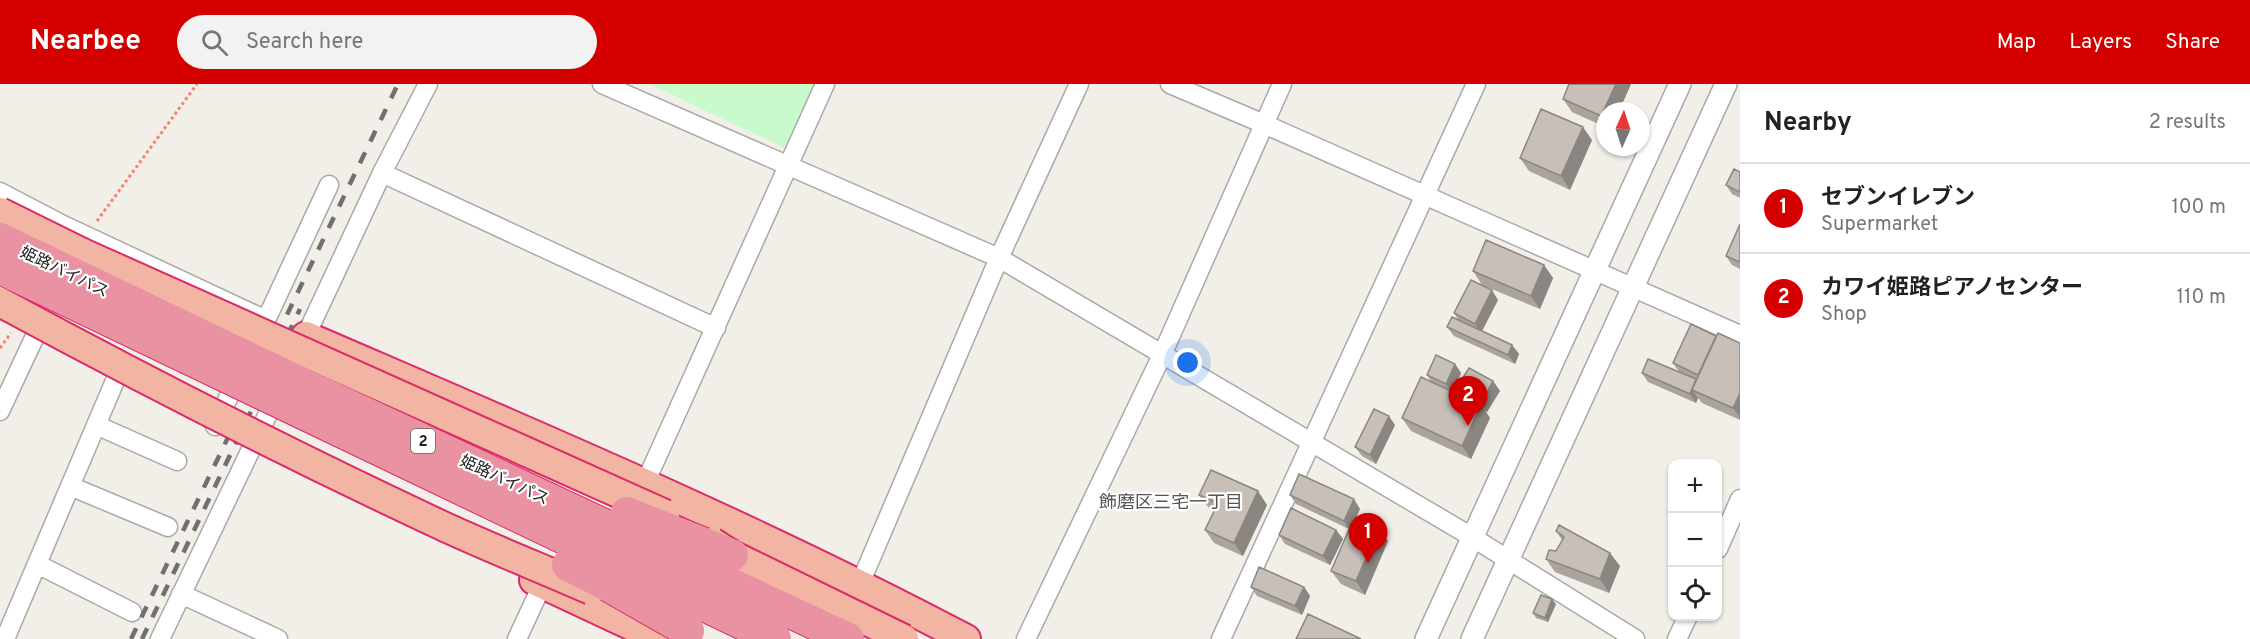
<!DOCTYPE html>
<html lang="en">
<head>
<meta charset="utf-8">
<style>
	body { margin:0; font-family:Overpass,"Noto Sans JP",sans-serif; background:#f2f2f2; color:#222 }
	.controls { position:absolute; right:18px; bottom:18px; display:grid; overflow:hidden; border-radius:12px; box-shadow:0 2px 4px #0004 }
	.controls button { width:54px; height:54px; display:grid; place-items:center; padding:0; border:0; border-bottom:2px solid #e0e0e0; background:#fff; color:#222; font:30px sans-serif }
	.compass { position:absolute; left:1596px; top:18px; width:54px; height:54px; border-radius:50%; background:#fff; box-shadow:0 2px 4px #0004; rotate:3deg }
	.you { position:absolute; left:1188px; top:279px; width:21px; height:21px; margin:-15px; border:4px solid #fff; border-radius:50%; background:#1a73e8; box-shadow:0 0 0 9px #1a73e833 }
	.badge { display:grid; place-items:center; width:39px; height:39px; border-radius:50%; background:#d40000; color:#fff; font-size:20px; font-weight:700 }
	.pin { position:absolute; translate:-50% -50px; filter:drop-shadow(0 2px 3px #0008) }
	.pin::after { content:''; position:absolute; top:32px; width:21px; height:18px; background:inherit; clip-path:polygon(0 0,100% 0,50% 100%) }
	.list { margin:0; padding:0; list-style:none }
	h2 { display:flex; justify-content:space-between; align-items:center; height:78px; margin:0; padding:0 24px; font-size:26px }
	h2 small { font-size:20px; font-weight:400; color:#767676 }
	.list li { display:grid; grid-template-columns:39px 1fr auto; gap:18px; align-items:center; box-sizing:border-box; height:90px; padding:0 24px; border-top:2px solid #e0e0e0 }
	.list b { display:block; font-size:22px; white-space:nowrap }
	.list p { margin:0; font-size:20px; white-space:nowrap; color:#767676 }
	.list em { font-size:20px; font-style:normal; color:#767676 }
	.icon { flex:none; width:33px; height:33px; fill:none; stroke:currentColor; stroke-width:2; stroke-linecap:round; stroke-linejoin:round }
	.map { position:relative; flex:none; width:1740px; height:555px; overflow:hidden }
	header { display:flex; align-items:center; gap:36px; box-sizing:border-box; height:84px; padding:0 30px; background:#d40000; color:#fff }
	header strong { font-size:28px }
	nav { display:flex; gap:33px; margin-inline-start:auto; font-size:21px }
	.search { width:420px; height:54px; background:#f2f2f2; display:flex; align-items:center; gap:15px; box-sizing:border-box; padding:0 21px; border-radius:33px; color:#767676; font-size:22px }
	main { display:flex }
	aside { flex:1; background:#fff }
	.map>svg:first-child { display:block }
</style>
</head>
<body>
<header>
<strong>Nearbee</strong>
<div class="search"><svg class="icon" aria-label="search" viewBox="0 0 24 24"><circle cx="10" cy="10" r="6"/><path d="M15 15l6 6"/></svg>Search here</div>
<nav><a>Map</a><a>Layers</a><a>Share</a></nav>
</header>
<main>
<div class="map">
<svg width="1740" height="555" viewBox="0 0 1740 555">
	<rect width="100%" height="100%" fill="#f2efe9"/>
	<!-- park -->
	<path fill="#c8facc" d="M 649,0 L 816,0 L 787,65 Z"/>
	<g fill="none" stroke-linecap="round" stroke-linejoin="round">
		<defs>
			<path id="minor" d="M 602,0 L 999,174 L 1472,453 L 1635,555
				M 1170,0 L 1264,40 L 1740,251
				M 382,89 L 716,244
				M 0,108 L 63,141 L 266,236 L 329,101
				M 302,260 L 382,89 L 428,0
				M 0,327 L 36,250
				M 96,341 L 177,377
				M 215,342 L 240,289
				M 70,402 L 168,443
				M 641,408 L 825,0
				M 1718,465 L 1740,415
				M 37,480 L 132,528
				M 856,509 L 999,174 L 1079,0
				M 181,510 L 278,555
				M 5,555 L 117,292
				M 160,555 L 278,309
				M 517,555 L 543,499
				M 1026,555 L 1162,271 L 1282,0
				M 1221,555 L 1476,0
				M 1677,555 L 1688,532"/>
			<path id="tertiary" d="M 1426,555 L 1680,0
				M 1472,555 L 1726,0"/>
			<path id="trunk" d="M 306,252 C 528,348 752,442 966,555
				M 534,496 L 660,555"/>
		</defs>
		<!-- minor casing -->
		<use href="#minor" stroke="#a9a9a9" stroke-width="21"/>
		<!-- tertiary casing -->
		<use href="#tertiary" stroke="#a9a9a9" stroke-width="24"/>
		<!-- trunk casing -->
		<use href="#trunk" stroke="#dc2a67" stroke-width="32"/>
		<!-- path -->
		<path stroke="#fa8072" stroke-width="3" stroke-dasharray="3 3" stroke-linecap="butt" d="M 97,137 L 197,0
			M 0,264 L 11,249"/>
		<!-- minor -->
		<use href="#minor" stroke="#fff" stroke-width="18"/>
		<!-- tertiary -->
		<use href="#tertiary" stroke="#fff" stroke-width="21"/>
		<!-- trunk -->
		<use href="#trunk" stroke="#f2b4a3" stroke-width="28"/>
		<!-- rail -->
		<path stroke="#707070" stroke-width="4.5" stroke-dasharray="12 12" stroke-linecap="butt" d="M 131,555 L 398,0
			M 142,555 L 300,225"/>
		<defs>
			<path id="trunk-bridge" d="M 0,128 L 85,170 L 665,430
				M 0,218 C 146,297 295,373 445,443 C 493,465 543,485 591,506
				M 712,458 L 732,471 L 904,555"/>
			<path id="motorway-bridge" d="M 0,155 L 296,297 L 848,555
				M 0,184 L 775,555
				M 627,429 L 732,471
				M 568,481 L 604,499 L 688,547"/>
		</defs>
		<!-- trunk-bridge casing -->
		<use href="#trunk-bridge" stroke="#dc2a67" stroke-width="32" stroke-linecap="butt"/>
		<!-- motorway-bridge casing -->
		<use href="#motorway-bridge" stroke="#dc2a67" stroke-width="34" stroke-linecap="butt"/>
		<!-- trunk-bridge -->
		<use href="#trunk-bridge" stroke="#f2b4a3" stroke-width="28"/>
		<!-- motorway-bridge -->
		<use href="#motorway-bridge" stroke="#e892a2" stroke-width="32"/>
	</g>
	<!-- wall -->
	<path fill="#aba49e" d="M 1569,0 L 1631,0 L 1619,27 L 1605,27 L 1605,43 L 1572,28 L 1563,15 Z
		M 1592,56 L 1570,106 L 1529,87 L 1520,74 Z
		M 1740,88 L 1740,114 L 1732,110 L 1726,101 Z
		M 1740,140 L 1740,185 L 1732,181 L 1726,172 Z
		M 1544,181 L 1553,194 L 1540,225 L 1482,201 L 1473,187 Z
		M 1498,216 L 1482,247 L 1512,261 L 1519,270 L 1515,280 L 1454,252 L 1447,243 L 1459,237 L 1454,229 Z
		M 1717,252 L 1740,259 L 1740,336 L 1702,319 L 1698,314 L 1696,319 L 1648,298 L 1642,289 L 1679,288 L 1673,279 Z
		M 1455,280 L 1461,289 L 1453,308 L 1461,312 L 1456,305 L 1493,297 L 1500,307 L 1487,328 L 1486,328 L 1490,334 L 1471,375 L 1411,347 L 1402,334 L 1432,299 L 1427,291 Z
		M 1395,341 L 1376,380 L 1362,372 L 1355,363 Z
		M 1199,411 L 1267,421 L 1243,472 L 1214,459 L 1205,446 L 1214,426 L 1209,424 Z
		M 1290,411 L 1360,425 L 1356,434 L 1379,444 L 1388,457 L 1365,511 L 1341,500 L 1331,487 L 1349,445 L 1296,420 Z
		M 1336,446 L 1343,455 L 1330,481 L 1285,460 L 1279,451 Z
		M 1556,447 L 1620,482 L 1609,509 L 1555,488 L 1546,475 L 1556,467 L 1562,456 Z
		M 1251,503 L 1304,503 L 1310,512 L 1302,531 L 1257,512 Z
		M 1556,520 L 1548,538 L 1536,534 L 1533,529 Z"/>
	<!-- shaded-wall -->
	<path fill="#8b8681" d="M 1616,0 L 1631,0 L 1619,27 L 1605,27 L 1605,38 L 1601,32 Z
		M 1583,43 L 1592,56 L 1570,106 L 1561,92 Z
		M 1544,181 L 1553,194 L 1540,225 L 1531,212 Z
		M 1492,206 L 1498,216 L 1481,249 L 1475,240 Z
		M 1512,261 L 1519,270 L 1515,280 L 1508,271 Z
		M 1455,280 L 1461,289 L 1452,309 L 1446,300 Z
		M 1696,295 L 1702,305 L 1692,306 L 1698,314 L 1696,319 L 1690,310 Z
		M 1493,297 L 1500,307 L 1487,328 L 1481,319 Z
		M 1740,309 L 1740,334 L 1733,324 Z
		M 1481,321 L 1490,334 L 1471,375 L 1462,362 Z
		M 1389,332 L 1395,341 L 1376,380 L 1370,371 Z
		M 1258,407 L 1267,421 L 1243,472 L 1234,459 Z
		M 1354,415 L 1360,425 L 1350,446 L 1344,437 Z
		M 1379,444 L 1388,457 L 1365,511 L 1356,497 Z
		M 1336,446 L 1343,455 L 1330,481 L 1323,472 Z
		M 1610,469 L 1620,482 L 1609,509 L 1600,495 Z
		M 1304,503 L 1310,512 L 1302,531 L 1295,522 Z
		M 1552,515 L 1556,520 L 1548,538 L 1545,534 Z"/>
	<!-- building -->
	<path fill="#c7bfb8" stroke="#8b8681" stroke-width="1.5" d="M 1569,0 L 1616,0 L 1601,32 L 1563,15 Z
		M 1541,25 L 1583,43 L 1561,92 L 1520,74 Z
		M 1734,85 L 1740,88 L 1740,108 L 1726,101 Z
		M 1740,140 L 1740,178 L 1726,172 Z
		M 1486,156 L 1544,181 L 1531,212 L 1473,187 Z
		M 1471,196 L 1492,206 L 1475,240 L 1454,229 Z
		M 1452,233 L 1512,261 L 1508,271 L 1447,243 Z
		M 1691,240 L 1716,252 L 1698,291 L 1673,279 Z
		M 1718,249 L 1740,259 L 1740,309 L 1733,324 L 1692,306 Z
		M 1436,271 L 1455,280 L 1446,300 L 1427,291 Z
		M 1648,275 L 1696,295 L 1690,310 L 1642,289 Z
		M 1469,284 L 1493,297 L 1481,319 L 1456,305 Z
		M 1421,293 L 1481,321 L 1462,362 L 1402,334 Z
		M 1374,325 L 1389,332 L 1370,371 L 1355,363 Z
		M 1211,386 L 1258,407 L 1234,459 L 1205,446 L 1218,419 L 1199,411 Z
		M 1299,390 L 1354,415 L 1344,437 L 1290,411 Z
		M 1291,424 L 1336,446 L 1323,472 L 1279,451 Z
		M 1354,434 L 1379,444 L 1356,497 L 1331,487 Z
		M 1559,441 L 1610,469 L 1600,495 L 1546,475 L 1549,466 L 1556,467 L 1564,453 L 1556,447 Z
		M 1259,483 L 1304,503 L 1295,522 L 1251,503 Z
		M 1541,511 L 1552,515 L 1545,534 L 1533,529 Z
		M 1308,530 L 1361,555 L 1296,555 Z"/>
	<g text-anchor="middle" stroke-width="4.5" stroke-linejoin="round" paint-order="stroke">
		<!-- shield labels -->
		<rect fill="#fff" stroke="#646464" stroke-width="1.5" x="411" y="345" width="24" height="24" rx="4.5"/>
		<g font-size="15" font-weight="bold" fill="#222">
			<text x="423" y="362">2</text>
		</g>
		<!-- street labels -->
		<g font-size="16" fill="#222" stroke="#fff">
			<text transform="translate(65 187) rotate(26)" y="6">姫路バイパス</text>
			<text transform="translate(505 395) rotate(25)" y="6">姫路バイパス</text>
		</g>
		<!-- neighbourhood labels -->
		<g font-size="18" fill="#555" stroke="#fff">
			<text x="1171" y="424">飾磨区三宅一丁目</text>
		</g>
	</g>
</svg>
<div class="controls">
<button>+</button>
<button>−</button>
<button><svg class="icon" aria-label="locate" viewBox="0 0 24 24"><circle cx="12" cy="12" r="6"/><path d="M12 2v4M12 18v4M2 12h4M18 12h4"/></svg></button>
</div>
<svg class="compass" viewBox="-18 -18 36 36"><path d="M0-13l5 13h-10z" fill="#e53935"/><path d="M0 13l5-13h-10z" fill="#767676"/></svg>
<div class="you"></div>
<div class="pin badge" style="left:1368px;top:479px">1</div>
<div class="pin badge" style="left:1468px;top:342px">2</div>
</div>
<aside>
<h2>Nearby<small>2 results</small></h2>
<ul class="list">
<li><span class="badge">1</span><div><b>セブンイレブン</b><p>Supermarket</p></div><em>100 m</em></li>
<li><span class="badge">2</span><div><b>カワイ姫路ピアノセンター</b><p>Shop</p></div><em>110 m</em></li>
</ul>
</aside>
</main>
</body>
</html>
